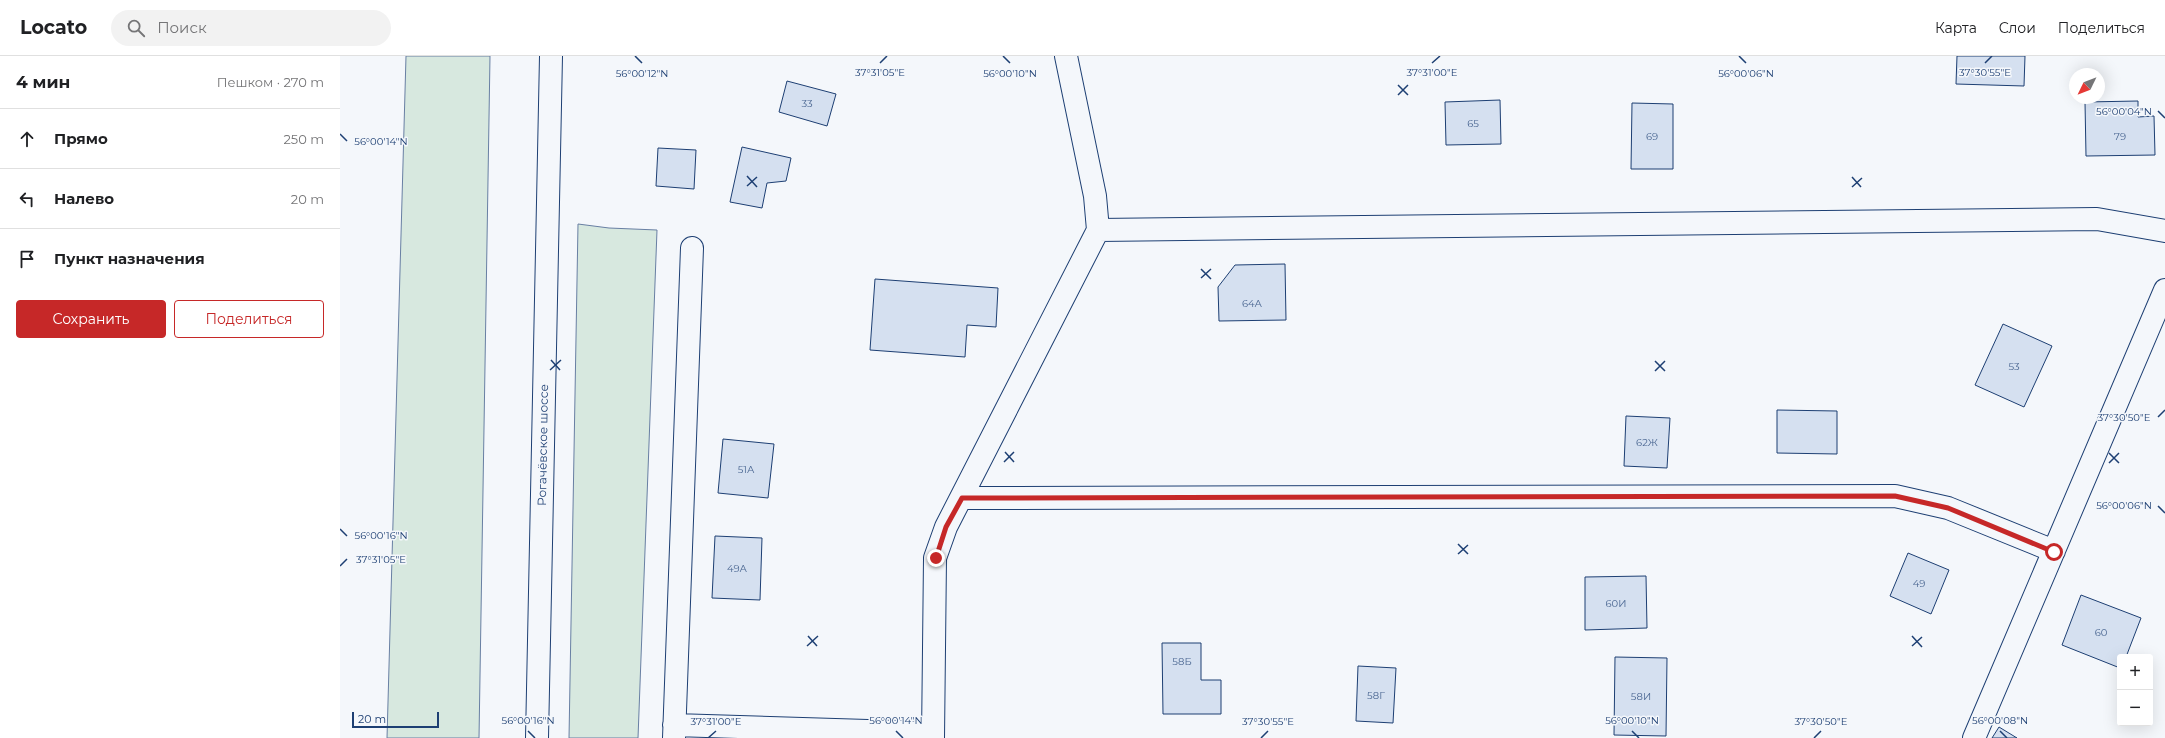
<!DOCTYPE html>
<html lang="ru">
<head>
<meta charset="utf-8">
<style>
	body { margin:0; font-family:Montserrat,sans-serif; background:#f2f2f2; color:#202124 }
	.controls { position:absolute; right:12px; bottom:12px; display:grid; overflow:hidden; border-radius:4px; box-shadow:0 4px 16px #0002 }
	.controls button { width:36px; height:36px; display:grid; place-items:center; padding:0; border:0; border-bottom:1px solid #e0e0e0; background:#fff; color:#202124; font:20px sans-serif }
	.compass { position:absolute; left:1729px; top:12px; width:36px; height:36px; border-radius:50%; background:#fff; box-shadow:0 4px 16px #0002; rotate:227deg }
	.scale { position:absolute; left:12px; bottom:10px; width:87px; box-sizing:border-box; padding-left:4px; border:2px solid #1d3f73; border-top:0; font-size:11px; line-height:14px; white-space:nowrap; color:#1d3f73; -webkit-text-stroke:3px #f4f7fb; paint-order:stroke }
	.stop { position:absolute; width:12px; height:12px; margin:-9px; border:3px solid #c62828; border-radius:50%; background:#fff }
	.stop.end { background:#c62828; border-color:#fff; box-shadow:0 1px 4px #0008 }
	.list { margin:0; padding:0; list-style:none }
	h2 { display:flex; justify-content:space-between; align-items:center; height:52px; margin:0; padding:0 16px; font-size:17px }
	h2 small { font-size:13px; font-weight:400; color:#757577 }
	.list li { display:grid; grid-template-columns:26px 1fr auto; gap:12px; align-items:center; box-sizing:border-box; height:60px; padding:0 16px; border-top:1px solid #e0e0e0 }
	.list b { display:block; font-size:15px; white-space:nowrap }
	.list em { font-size:13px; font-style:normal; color:#757577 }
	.actions { display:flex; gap:8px; padding:12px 16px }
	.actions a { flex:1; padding:9px 0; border:1px solid #c62828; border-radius:4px; text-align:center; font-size:14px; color:#c62828 }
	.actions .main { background:#c62828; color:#fff }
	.icon { flex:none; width:22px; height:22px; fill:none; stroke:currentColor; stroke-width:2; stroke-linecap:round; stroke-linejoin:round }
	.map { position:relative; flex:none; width:1825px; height:682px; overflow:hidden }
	header { display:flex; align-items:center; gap:24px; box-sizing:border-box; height:56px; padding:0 20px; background:#fff; border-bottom:1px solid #e0e0e0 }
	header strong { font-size:19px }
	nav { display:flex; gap:22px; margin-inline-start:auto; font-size:14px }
	.search { width:280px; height:36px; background:#f2f2f2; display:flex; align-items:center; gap:10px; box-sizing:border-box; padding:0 14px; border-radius:22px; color:#757577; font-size:15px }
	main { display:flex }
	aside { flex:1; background:#fff }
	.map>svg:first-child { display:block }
</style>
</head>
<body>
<header>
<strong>Locato</strong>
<div class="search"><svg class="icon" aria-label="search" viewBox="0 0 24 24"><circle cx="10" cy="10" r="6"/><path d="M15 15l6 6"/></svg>Поиск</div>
<nav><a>Карта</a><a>Слои</a><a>Поделиться</a></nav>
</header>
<main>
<aside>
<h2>4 мин<small>Пешком · 270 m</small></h2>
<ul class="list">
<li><svg class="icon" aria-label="ahead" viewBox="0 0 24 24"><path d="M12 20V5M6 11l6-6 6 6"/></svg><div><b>Прямо</b></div><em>250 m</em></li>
<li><svg class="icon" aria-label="left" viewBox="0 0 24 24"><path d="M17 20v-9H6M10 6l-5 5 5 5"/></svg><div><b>Налево</b></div><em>20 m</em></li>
<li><svg class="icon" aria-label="arrive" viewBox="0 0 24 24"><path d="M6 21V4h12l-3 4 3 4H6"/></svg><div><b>Пункт назначения</b></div></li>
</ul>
<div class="actions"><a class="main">Сохранить</a><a>Поделиться</a></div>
</aside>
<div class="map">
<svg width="1825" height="682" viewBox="0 0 1825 682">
	<rect width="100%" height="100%" fill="#f4f7fb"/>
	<!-- green -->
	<path fill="#d7e8df" stroke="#687fa3" d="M 66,0 L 150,0 L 139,682 L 47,682 Z
		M 238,168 L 269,172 L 317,174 L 298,682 L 229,682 Z"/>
	<!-- building -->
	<path fill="#d5e0f0" stroke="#1d3f73" d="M 1617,0 L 1685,0 L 1684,30 L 1616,28 Z
		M 447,25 L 496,38 L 487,70 L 439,56 Z
		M 1160,44 L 1161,88 L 1106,89 L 1105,46 Z
		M 1798,45 L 1798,61 L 1814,60 L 1815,99 L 1746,100 L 1745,46 Z
		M 1292,47 L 1333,48 L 1333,113 L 1291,113 Z
		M 402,91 L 451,102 L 446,125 L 427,127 L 422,152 L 390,146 Z
		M 318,92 L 356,94 L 354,133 L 316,130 Z
		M 945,208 L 946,264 L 879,265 L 878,231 L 895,209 Z
		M 535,223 L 658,232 L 656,271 L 627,269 L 625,301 L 530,294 Z
		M 1663,268 L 1712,290 L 1684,351 L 1635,329 Z
		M 1437,354 L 1497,355 L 1497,398 L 1437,397 Z
		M 1286,360 L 1330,362 L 1327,412 L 1284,410 Z
		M 383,383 L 434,388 L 428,442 L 378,437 Z
		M 375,480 L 422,482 L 420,544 L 372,542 Z
		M 1568,497 L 1609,514 L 1591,558 L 1550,540 Z
		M 1306,520 L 1307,572 L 1245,574 L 1245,521 Z
		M 1741,539 L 1801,562 L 1786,601 L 1780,601 L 1780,612 L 1722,589 Z
		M 822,587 L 861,587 L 861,624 L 881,624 L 881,658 L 823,658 Z
		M 1275,601 L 1327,602 L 1326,680 L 1274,679 Z
		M 1018,610 L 1056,612 L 1053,667 L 1016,665 Z
		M 1659,671 L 1677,682 L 1652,682 Z"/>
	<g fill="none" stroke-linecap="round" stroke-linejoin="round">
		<defs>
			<path id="street" d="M 758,174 L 1757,163 L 1825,175
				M 622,442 L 1555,440 L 1608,452 L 1714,495
				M 334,669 L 593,677
				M 334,682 L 352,192
				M 593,682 L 595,502 L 606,471 L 758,174 L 755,140 L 726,0
				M 1634,682 L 1825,234"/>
			<path id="secondary" d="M 197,682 L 211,0"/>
		</defs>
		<!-- street casing -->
		<use href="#street" stroke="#1d3f73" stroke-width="24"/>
		<!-- secondary casing -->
		<use href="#secondary" stroke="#1d3f73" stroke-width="24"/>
		<!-- street -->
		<use href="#street" stroke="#f4f7fb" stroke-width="22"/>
		<!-- secondary -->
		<use href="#secondary" stroke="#f4f7fb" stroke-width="22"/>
	</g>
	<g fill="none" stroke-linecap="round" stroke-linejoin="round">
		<!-- route -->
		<path stroke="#c62828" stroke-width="5" d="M 596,502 L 606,471 L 622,442 L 1555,440 L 1608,452 L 1714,496"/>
	</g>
	<!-- ticks -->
	<path fill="none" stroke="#1d3f73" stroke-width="1.5" d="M 295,0 L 302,7M 663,0 L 670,7M 1399,0 L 1406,7M 540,7 L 547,0M 1092,7 L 1100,0M 1645,7 L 1652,0M 1058,29 L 1068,39M 1058,39 L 1068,29M 1818,55 L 1825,62M 0,78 L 7,85M 407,120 L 417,131M 1512,121 L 1521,131M 407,130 L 417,121M 1512,131 L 1522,122M 861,213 L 871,223M 861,222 L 871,213M 211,304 L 220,314M 1315,305 L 1325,315M 210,314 L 221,304M 1315,315 L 1325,305M 1818,361 L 1825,354M 665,396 L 674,406M 1769,397 L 1779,407M 664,406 L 674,396M 1769,407 L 1779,397M 1818,450 L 1825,457M 0,473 L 7,480M 1118,488 L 1128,498M 1118,498 L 1128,489M 0,510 L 7,503M 468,580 L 477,590M 1572,580 L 1582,591M 467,590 L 478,580M 1572,590 L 1582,581M 188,675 L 195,682M 556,675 L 563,682M 1292,675 L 1299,682M 1660,675 L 1667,682M 368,682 L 376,675M 921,682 L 928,675M 1474,682 L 1481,675"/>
	<g text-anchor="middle" stroke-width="3" stroke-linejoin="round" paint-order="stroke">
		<!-- number labels -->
		<g font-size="10" fill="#4b6792">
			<text x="467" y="51">33</text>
			<text x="1133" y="71">65</text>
			<text x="1312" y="84">69</text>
			<text x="1780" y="84">79</text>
			<text x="912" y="251">64А</text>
			<text x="1674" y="314">53</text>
			<text x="1307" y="390">62Ж</text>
			<text x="406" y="417">51А</text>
			<text x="397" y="516">49А</text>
			<text x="1579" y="531">49</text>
			<text x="1276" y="551">60И</text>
			<text x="1761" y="580">60</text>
			<text x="842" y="609">58Б</text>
			<text x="1036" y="643">58Г</text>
			<text x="1301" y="644">58И</text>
		</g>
		<!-- street labels -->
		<g font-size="12" fill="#1d3f73" stroke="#f4f7fb">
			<text transform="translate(203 389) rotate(-89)" y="4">Рогачёвское шоссе</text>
		</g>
	</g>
	<g font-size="10" text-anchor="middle" fill="#1d3f73" stroke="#f4f7fb" stroke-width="3" stroke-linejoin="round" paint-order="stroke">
		<text x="540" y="20">37°31'05"E</text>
		<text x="1092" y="20">37°31'00"E</text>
		<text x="1645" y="20">37°30'55"E</text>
		<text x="302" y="21">56°00'12"N</text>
		<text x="670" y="21">56°00'10"N</text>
		<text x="1406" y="21">56°00'06"N</text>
		<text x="1784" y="59">56°00'04"N</text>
		<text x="41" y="89">56°00'14"N</text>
		<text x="1784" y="365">37°30'50"E</text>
		<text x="1784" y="453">56°00'06"N</text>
		<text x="41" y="483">56°00'16"N</text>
		<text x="41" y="507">37°31'05"E</text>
		<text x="188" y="668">56°00'16"N</text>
		<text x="556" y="668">56°00'14"N</text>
		<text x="1292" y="668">56°00'10"N</text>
		<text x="1660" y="668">56°00'08"N</text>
		<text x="376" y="669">37°31'00"E</text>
		<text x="928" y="669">37°30'55"E</text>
		<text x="1481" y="669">37°30'50"E</text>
	</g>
</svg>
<div class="controls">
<button>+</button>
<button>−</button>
</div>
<svg class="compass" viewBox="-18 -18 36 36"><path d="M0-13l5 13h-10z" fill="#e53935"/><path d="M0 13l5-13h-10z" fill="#757577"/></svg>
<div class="scale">20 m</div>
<div class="stop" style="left:1714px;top:496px"></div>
<div class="stop end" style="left:596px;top:502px"></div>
</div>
</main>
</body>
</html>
